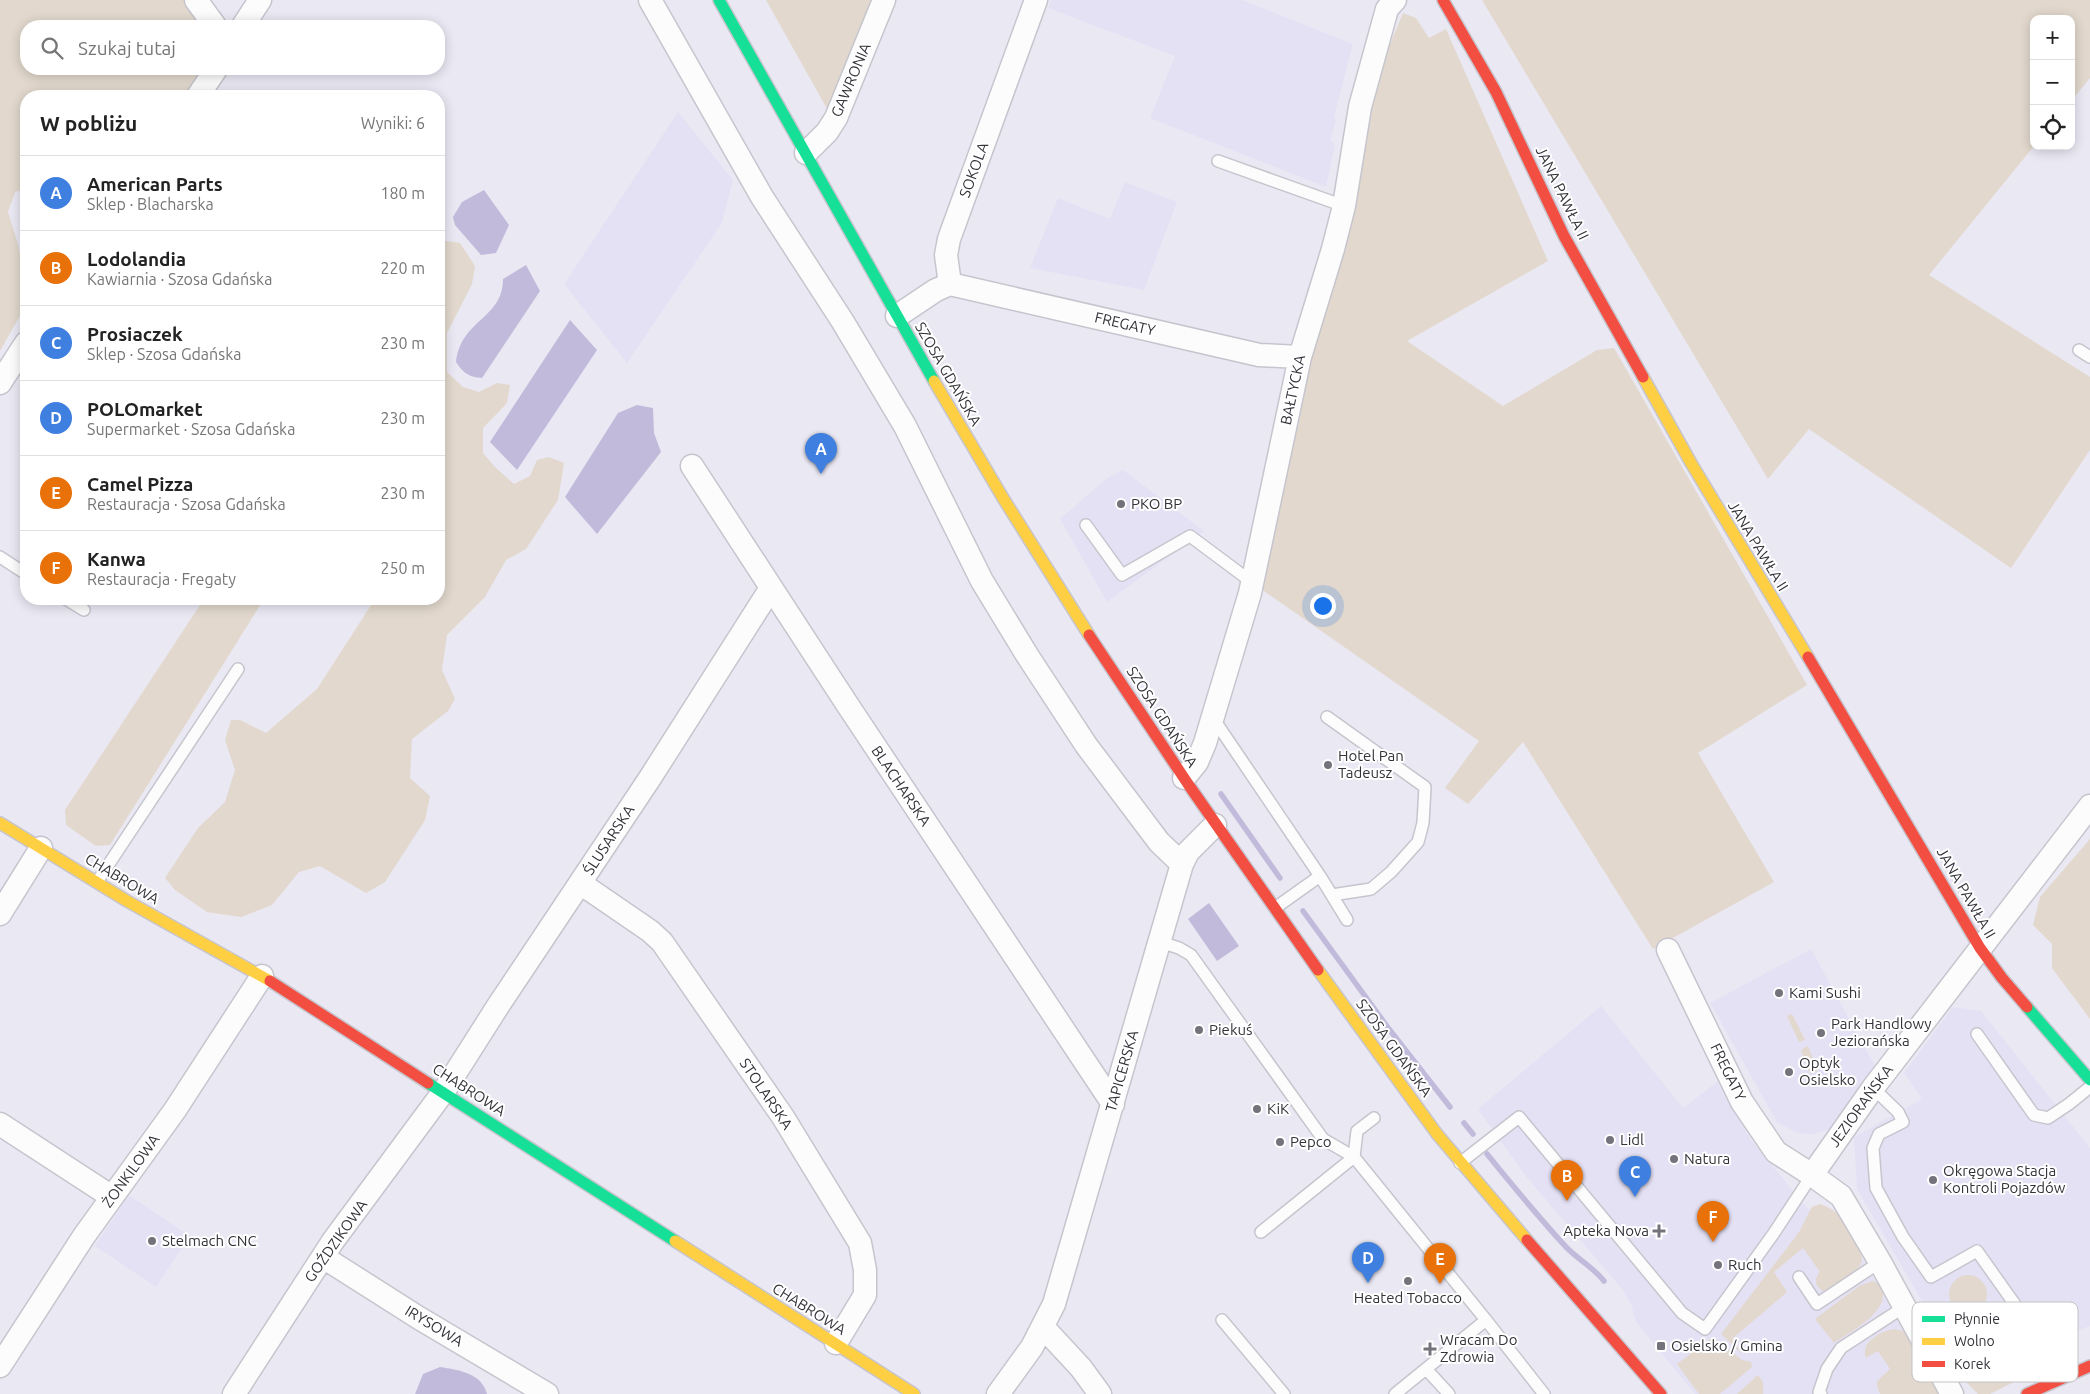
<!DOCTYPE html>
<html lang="pl">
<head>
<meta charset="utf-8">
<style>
	body { margin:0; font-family:Ubuntu,sans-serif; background:#f2f2f2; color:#222 }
	.controls { position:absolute; right:15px; top:15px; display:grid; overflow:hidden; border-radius:10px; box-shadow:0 2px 12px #0003 }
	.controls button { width:45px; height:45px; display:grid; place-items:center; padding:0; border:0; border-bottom:1px solid #e0e0e0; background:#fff; color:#222; font:25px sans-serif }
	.you { position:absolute; left:1322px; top:605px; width:18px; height:18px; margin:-12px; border:4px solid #fff; border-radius:50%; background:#1a73e8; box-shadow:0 0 0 8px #1a73e833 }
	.badge { display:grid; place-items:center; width:32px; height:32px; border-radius:50%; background:#b45309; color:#fff; font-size:16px; font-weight:700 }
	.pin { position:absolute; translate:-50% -41px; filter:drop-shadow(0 1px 2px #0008) }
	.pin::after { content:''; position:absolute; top:26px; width:18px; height:15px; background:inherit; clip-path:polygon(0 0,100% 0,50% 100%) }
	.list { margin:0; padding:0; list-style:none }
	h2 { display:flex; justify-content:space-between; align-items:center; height:65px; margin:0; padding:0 20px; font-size:21px }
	h2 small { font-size:16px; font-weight:400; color:#767676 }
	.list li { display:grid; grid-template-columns:32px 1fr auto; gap:15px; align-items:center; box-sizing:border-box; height:75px; padding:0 20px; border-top:1px solid #e0e0e0 }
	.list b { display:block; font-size:19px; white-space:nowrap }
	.list p { margin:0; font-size:16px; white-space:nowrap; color:#767676 }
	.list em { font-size:16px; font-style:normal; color:#767676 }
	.icon { flex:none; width:28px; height:28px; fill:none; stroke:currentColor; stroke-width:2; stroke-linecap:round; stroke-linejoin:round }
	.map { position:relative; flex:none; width:2090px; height:1394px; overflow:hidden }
	.search { position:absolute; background:#fff; box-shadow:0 2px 12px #0003; left:20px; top:20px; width:425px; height:55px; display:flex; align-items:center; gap:12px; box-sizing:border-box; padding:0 18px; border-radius:20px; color:#767676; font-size:19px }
	.panel { position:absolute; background:#fff; box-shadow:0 2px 12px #0003; left:20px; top:90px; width:425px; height:515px; border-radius:20px }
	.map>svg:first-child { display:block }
</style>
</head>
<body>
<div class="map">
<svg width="2090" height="1394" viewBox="0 0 2090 1394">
	<rect width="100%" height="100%" fill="#eae8f3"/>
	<!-- built -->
	<path fill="#e5e1f5" d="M 1051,0 L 1242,0 L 1353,44 L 1334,117 L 1336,121 L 1330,141 L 1335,145 L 1326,187 L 1150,118 L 1175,56 L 1048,8 Z
		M 678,112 L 733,180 L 722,223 L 627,363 L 564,284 Z
		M 1125,182 L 1177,202 L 1144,290 L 1030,268 L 1058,198 L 1110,219 Z
		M 1123,470 L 1204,531 L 1107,602 L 1060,519 L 1106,479 Z
		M 1811,949 L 1876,1068 L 1833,1128 L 1813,1134 L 1797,1133 L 1777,1122 L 1710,1003 Z
		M 1601,1006 L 1683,1108 L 1717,1082 L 1751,1140 L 1809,1210 L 1820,1206 L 1863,1259 L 1939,1394 L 1695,1394 L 1636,1322 L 1631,1304 L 1623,1290 L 1524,1174 L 1478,1109 Z
		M 1953,1007 L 1981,1011 L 2090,1148 L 2090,1326 L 2036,1345 L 1992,1365 L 1948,1346 L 1857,1189 L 1854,1137 L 1922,1099 L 1904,1073 Z
		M 129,1195 L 190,1236 L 156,1287 L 95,1246 Z"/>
	<!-- green -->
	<path fill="#e2d8cd" d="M 0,0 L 186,0 L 201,26 L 26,26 L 26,69 L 208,69 L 186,96 L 26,96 L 26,189 L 15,192 L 8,212 L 18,244 L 26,284 L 26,305 L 0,351 Z
		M 766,0 L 873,0 L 830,114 Z
		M 1482,0 L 2090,0 L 2090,78 L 2071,101 L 2071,19 L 2034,19 L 2034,146 L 1929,275 L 2090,377 L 2090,450 L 2011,568 L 1809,429 L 1768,479 Z
		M 1403,13 L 1416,18 L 1429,38 L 1446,29 L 1548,261 L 1407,341 L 1503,406 L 1597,350 L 1614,348 L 1807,685 L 1698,753 L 1774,882 L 1653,949 L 1523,742 L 1468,804 L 1445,788 L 1479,741 L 1258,587 L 1300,400 L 1380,68 Z
		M 440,240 L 460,243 L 475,266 L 472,284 L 447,333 L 447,372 L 463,387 L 479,392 L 497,383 L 510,385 L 507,403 L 483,428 L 483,453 L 495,467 L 514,484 L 530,476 L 537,460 L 549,457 L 564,463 L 558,500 L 526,549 L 506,560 L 485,597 L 447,635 L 442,670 L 455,699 L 448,711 L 412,739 L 410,778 L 430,796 L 425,820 L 385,882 L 366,893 L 320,866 L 299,872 L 272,905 L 241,917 L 207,912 L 175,890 L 165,878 L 198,828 L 225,802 L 235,770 L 225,740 L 231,720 L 240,720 L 266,733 L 317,689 L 375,599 L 439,599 Z
		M 204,599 L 264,599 L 110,845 L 96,846 L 66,825 L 65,810 Z
		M 2090,839 L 2090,1019 L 2052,968 L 2052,944 L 2033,925 L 2040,897 Z
		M 1792,1014 L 1805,1040 L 1799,1042 L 1787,1016 Z
		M 1808,1046 L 1818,1071 L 1810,1074 L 1801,1050 Z
		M 1820,1204 C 1828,1207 1834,1210 1840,1216 C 1846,1223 1864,1253 1862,1261 C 1860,1270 1850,1275 1843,1281 C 1838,1285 1830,1290 1823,1291 C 1814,1286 1814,1279 1820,1272 L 1803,1248 L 1774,1272 L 1787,1292 L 1732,1339 L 1742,1354 L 1721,1334 L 1799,1232 L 1812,1207 Z
		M1949 1294a19 19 0 1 1 38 0a19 19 0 1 1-38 0Z
		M 1873,1281 C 1879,1283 1882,1286 1883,1292 C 1886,1314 1850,1332 1834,1343 L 1815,1319 L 1859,1286 Z
		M 1894,1329 L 1907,1332 L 1943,1394 L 1880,1394 L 1877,1386 L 1877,1381 L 1890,1369 L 1878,1351 L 1866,1358 C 1860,1342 1881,1331 1894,1329 Z
		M 1713,1337 L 1742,1360 L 1751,1362 L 1752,1367 L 1720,1394 L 1699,1394 L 1677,1364 Z
		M 1948,1352 L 1990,1369 L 2024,1356 L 2012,1383 L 1990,1394 L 1978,1394 L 1966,1382 Z
		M 1758,1375 L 1763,1382 L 1763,1394 L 1737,1394 Z"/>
	<!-- water -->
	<path fill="#c1badb" d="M 484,190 L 509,225 L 496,253 L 481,255 L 455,225 L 453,217 L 462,202 Z
		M 526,265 L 540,291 L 482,378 C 469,377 463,373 456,362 C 461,319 503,319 503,279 Z
		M 570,320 L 597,350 L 517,470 L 490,442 Z
		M 637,405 L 653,408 L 654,433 L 661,452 L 597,534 L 565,497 L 618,413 Z
		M 1209,903 L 1239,946 L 1217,961 L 1188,919 Z
		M 440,1367 C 458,1370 482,1373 487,1394 L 415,1394 L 423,1374 Z"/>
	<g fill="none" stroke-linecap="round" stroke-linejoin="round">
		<!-- stream -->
		<path stroke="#c1badb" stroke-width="5.5" d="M 1221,794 L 1280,878
			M 1303,911 L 1389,1029 L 1450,1107
			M 1464,1123 L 1473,1134
			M 1487,1154 C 1513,1186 1539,1218 1567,1248 C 1579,1260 1594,1268 1604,1281"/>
		<defs>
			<path id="lane" d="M 1218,161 L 1344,206
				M 2079,350 L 2090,357
				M 1086,525 L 1122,575 L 1190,536 L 1253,583
				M 0,557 L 26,574
				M 66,599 L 84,610
				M 1327,717 L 1425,787 L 1423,823 L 1418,842 L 1391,872 L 1371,889 L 1332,895
				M 1213,718 L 1320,876 L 1275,908
				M 1320,876 L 1347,920
				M 97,882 L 238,669
				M 1160,942 L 1179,948 L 1191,955 L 1323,1139 L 1354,1157 L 1486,1320 L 1395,1394
				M 1977,1034 L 2034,1115 L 2048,1118 L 2069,1104 L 2090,1087
				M 1873,1088 L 1898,1112 L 1903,1122 L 1879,1134 L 1873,1148 L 1876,1188 L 1903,1237 L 1931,1277 L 1977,1251 L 2026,1320 L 2050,1384
				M 1460,1163 L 1519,1117 L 1682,1313 L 1705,1329 L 1774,1233 L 1812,1175
				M 1261,1232 L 1354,1157 L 1357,1131 L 1374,1118
				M 1799,1277 L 1817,1304 L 1880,1262
				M 1222,1320 L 1284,1394
				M 1486,1320 L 1544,1394
				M 1427,1370 L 1449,1394
				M 1821,1394 L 1819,1392 L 1827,1369 L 1841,1348 L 1904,1307"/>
			<path id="street" d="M 196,0 L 215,26
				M 650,0 L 762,197 L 843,322 L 905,426 L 982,581 L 1027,655 L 1086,745 L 1159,842 L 1182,864
				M 243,26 L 260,0
				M 198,96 L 216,69
				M 806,153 L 827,132 L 836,118 L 884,0
				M 950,284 L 1259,355 L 1300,357
				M 897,316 L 936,290 L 950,284 L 946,255 L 949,239 L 1036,0
				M 0,383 L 26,343
				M 692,466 L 845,701 L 1113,1104
				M 1184,778 L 1197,762 L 1205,743 L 1250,593 L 1300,357 L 1333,249 L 1344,206 L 1360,107 L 1387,9 L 1395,0
				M 580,883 L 650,931 L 662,942 L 783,1117 L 860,1243 L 865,1270 L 865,1295 L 836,1343
				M 0,914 L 41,848
				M 1668,950 L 1742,1102 L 1776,1152 L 1812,1175
				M 0,1124 L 112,1197
				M 323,1257 L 419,1318 L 547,1394
				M 1043,1327 L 1081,1368 L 1100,1394
				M 0,1366 L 84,1236 L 175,1110 L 262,976
				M 234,1394 L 333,1241 L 444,1091 L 498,1006 L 650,778 L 771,588
				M 998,1394 L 1032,1347 L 1054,1304 L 1182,864 L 1188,852 L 1215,825
				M 1952,1394 L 1880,1262 L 1841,1196 L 1812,1175 L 1873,1088 L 2090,806"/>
			<path id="fast" d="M 719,0 L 934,381
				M 2027,1007 L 2090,1080
				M 428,1083 L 675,1241"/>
			<path id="slow" d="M 1643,377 L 1691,463 L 1808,657
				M 934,381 L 1003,498 L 1089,635
				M 0,823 L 127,901 L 270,981
				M 1318,970 L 1437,1134 L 1527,1240
				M 675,1241 L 914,1394"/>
			<path id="jam" d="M 1443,0 L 1496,92 L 1564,236 L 1643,377
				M 1089,635 L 1188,784 L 1318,970
				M 1808,657 L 1980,948 L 2002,978 L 2027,1007
				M 270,981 L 428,1083
				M 1527,1240 L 1661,1394
				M 2027,1394 L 2090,1366"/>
		</defs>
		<!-- lane casing -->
		<use href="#lane" stroke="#c6c5cd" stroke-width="14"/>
		<!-- street casing -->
		<use href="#street" stroke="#c6c5cd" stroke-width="25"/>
		<!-- fast casing -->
		<use href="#fast" stroke="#c6c5cd" stroke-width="14"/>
		<!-- slow casing -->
		<use href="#slow" stroke="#c6c5cd" stroke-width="14"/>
		<!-- jam casing -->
		<use href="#jam" stroke="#c6c5cd" stroke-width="14"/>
		<!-- lane -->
		<use href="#lane" stroke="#fcfcfd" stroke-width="11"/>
		<!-- street -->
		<use href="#street" stroke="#fcfcfd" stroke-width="22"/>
		<!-- fast -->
		<use href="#fast" stroke="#16e098" stroke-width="11"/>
		<!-- slow -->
		<use href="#slow" stroke="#ffcf43" stroke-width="11"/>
		<!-- jam -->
		<use href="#jam" stroke="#f24e42" stroke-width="11"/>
	</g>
	<!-- markers -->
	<g fill="#74727b" stroke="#fff" stroke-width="2">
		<circle cx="1121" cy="504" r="5"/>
		<circle cx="1328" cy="765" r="5"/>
		<circle cx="1779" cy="993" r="5"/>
		<circle cx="1199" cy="1030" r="5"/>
		<circle cx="1821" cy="1033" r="5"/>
		<circle cx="1789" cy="1072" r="5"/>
		<circle cx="1257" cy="1109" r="5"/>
		<circle cx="1610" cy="1140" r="5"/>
		<circle cx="1280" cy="1142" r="5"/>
		<circle cx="1674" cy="1159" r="5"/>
		<circle cx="1933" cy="1180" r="5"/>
		<path d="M1656.5 1223.5h5v5h5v5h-5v5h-5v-5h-5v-5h5z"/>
		<circle cx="152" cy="1241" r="5"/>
		<circle cx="1718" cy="1265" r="5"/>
		<circle cx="1408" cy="1281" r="5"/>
		<rect x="1656" y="1341" width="10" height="10" rx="2.5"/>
		<path d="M1427.5 1341.5h5v5h5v5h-5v5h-5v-5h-5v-5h5z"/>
	</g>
	<g text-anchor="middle" stroke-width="4" stroke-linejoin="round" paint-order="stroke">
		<!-- street labels -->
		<g font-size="15" fill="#34333a" stroke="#fff">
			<text transform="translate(851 80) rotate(-67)" y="5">GAWRONIA</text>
			<text transform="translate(974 170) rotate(-70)" y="5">SOKOLA</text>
			<text transform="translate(1562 193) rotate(64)" y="5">JANA PAWŁA II</text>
			<text transform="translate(1125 324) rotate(13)" y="5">FREGATY</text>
			<text transform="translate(948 374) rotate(60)" y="5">SZOSA GDAŃSKA</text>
			<text transform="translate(1293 390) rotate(-78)" y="5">BAŁTYCKA</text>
			<text transform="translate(1758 546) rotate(59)" y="5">JANA PAWŁA II</text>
			<text transform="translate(1162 717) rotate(57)" y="5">SZOSA GDAŃSKA</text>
			<text transform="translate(901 786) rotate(56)" y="5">BLACHARSKA</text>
			<text transform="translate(609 840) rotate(-57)" y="5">ŚLUSARSKA</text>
			<text transform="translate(122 879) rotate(31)" y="5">CHABROWA</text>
			<text transform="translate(1966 893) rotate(60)" y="5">JANA PAWŁA II</text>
			<text transform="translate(1394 1048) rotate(54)" y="5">SZOSA GDAŃSKA</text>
			<text transform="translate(1122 1071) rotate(-74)" y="5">TAPICERSKA</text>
			<text transform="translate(1728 1072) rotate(64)" y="5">FREGATY</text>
			<text transform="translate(469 1090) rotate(33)" y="5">CHABROWA</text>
			<text transform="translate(766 1094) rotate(56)" y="5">STOLARSKA</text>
			<text transform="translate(1861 1106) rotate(-54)" y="5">JEZIORAŃSKA</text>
			<text transform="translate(131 1171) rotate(-54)" y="5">ŻONKILOWA</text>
			<text transform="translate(336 1241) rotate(-55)" y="5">GOŹDZIKOWA</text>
			<text transform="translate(809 1309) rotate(32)" y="5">CHABROWA</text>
			<text transform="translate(434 1326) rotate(31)" y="5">IRYSOWA</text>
		</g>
		<!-- poi labels -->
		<g font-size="15" fill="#34333a" stroke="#fff" text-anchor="start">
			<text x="1131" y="509">PKO BP</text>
			<text x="1338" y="761">Hotel Pan<tspan x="1338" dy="17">Tadeusz</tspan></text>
			<text x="1789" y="998">Kami Sushi</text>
			<text x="1831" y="1029">Park Handlowy<tspan x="1831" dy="17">Jeziorańska</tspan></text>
			<text x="1209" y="1035">Piekuś</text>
			<text x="1799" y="1068">Optyk<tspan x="1799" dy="17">Osielsko</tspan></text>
			<text x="1267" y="1114">KiK</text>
			<text x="1620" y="1145">Lidl</text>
			<text x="1290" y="1147">Pepco</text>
			<text x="1684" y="1164">Natura</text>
			<text x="1943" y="1176">Okręgowa Stacja<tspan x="1943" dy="17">Kontroli Pojazdów</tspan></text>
			<text x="1649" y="1236" text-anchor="end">Apteka Nova</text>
			<text x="162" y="1246">Stelmach CNC</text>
			<text x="1728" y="1270">Ruch</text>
			<text x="1408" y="1303" text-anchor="middle">Heated Tobacco</text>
			<text x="1440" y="1345">Wracam Do<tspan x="1440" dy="17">Zdrowia</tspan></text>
			<text x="1671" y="1351">Osielsko / Gmina</text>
		</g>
	</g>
	<!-- legend -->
	<rect x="1912" y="1302" width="166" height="80" rx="8" fill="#fff" stroke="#c2c2c4" stroke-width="1"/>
	<rect x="1922" y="1316" width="23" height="6" fill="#16e098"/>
	<rect x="1922" y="1338" width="23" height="7" fill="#ffcf43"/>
	<rect x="1922" y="1361" width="23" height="6" fill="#f24e42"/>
	<g font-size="14" fill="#34333a">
		<text x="1954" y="1324">Płynnie</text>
		<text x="1954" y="1346">Wolno</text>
		<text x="1954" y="1369">Korek</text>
	</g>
</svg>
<div class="controls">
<button>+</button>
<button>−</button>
<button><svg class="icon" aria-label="locate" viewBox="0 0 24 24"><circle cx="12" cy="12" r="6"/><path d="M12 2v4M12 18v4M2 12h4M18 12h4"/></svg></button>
</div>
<div class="you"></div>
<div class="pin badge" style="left:821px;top:474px;background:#3f7fe0">A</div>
<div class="pin badge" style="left:1567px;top:1201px;background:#e8710a">B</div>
<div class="pin badge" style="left:1635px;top:1197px;background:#3f7fe0">C</div>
<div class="pin badge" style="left:1368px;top:1283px;background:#3f7fe0">D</div>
<div class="pin badge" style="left:1440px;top:1284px;background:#e8710a">E</div>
<div class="pin badge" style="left:1713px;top:1242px;background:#e8710a">F</div>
<div class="search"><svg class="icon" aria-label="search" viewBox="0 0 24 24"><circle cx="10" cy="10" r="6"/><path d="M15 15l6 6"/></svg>Szukaj tutaj</div>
<section class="panel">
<h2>W pobliżu<small>Wyniki: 6</small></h2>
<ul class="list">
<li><span class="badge" style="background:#3f7fe0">A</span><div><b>American Parts</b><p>Sklep · Blacharska</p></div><em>180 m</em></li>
<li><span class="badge" style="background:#e8710a">B</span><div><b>Lodolandia</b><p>Kawiarnia · Szosa Gdańska</p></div><em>220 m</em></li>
<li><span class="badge" style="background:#3f7fe0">C</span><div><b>Prosiaczek</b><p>Sklep · Szosa Gdańska</p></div><em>230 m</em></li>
<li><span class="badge" style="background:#3f7fe0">D</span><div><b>POLOmarket</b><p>Supermarket · Szosa Gdańska</p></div><em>230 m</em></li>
<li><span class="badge" style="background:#e8710a">E</span><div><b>Camel Pizza</b><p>Restauracja · Szosa Gdańska</p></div><em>230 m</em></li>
<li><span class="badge" style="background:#e8710a">F</span><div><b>Kanwa</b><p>Restauracja · Fregaty</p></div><em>250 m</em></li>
</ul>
</section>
</div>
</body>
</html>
